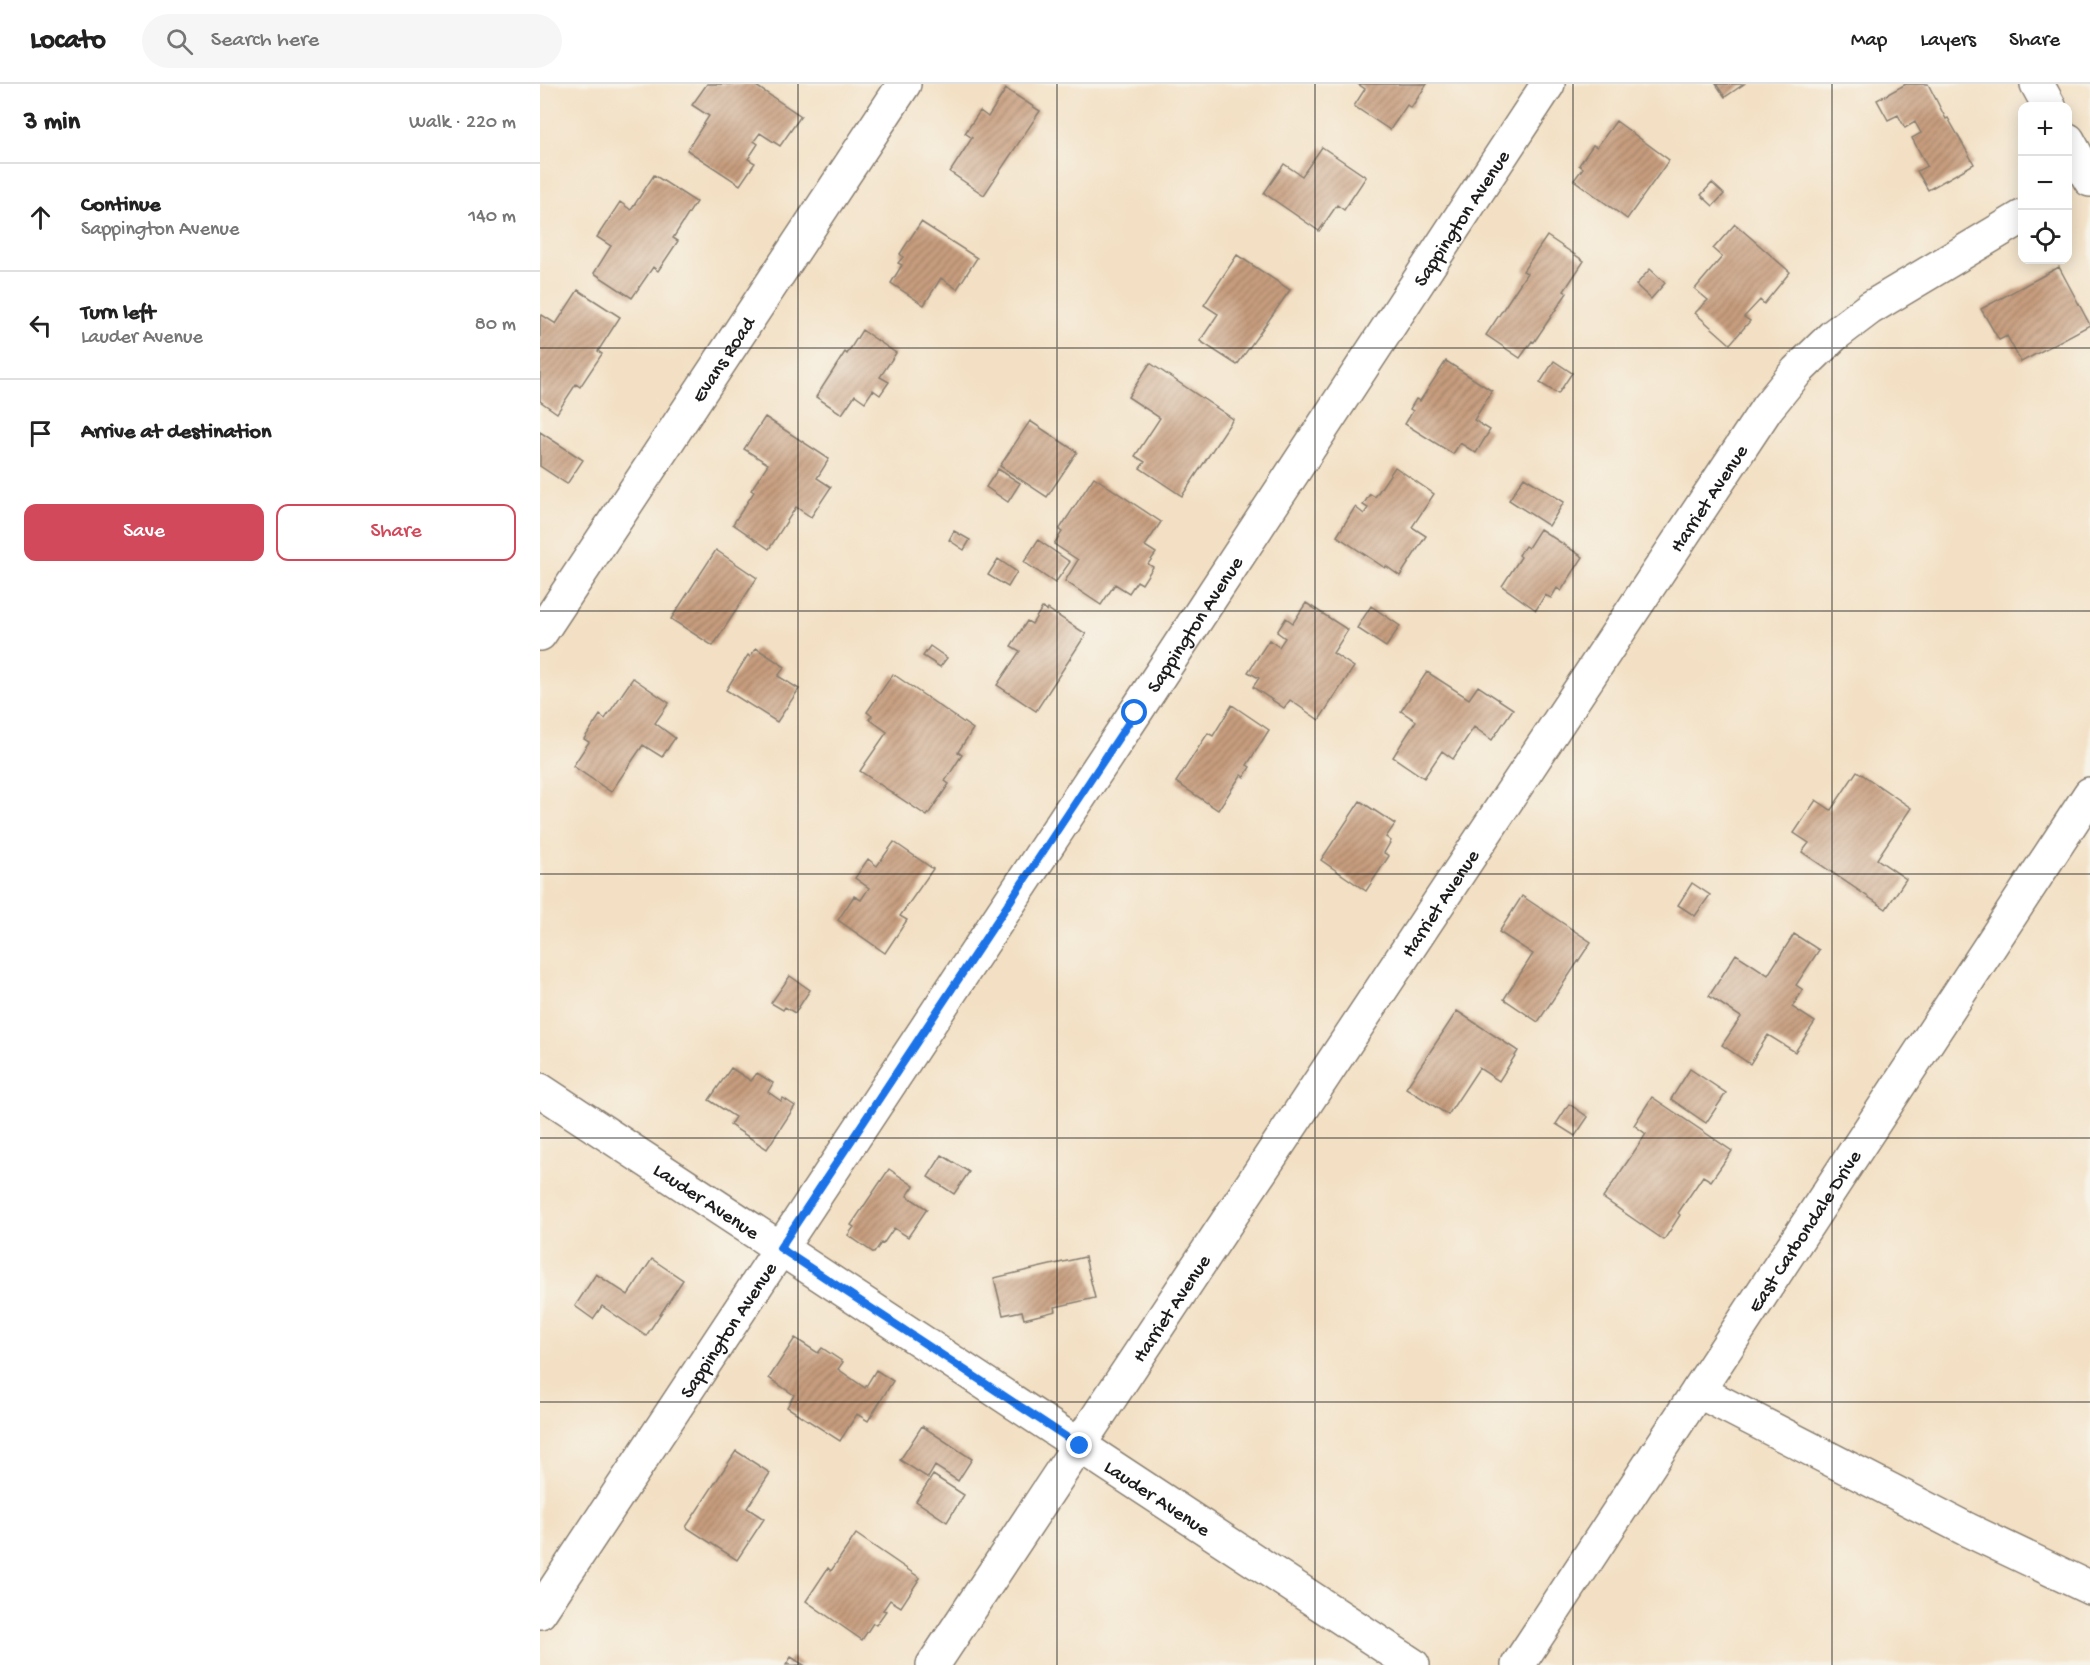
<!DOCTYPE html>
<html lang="en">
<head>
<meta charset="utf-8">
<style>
	body { margin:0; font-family:"Gochi Hand",sans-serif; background:#f6f6f6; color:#222 }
	.controls { position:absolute; right:18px; top:18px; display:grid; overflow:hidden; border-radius:12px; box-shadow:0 3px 15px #0003 }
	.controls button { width:54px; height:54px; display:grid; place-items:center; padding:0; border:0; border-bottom:2px solid #e0e0e0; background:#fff; color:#222; font:30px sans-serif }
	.stop { position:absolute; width:18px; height:18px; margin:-14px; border:4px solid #1a73e8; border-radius:50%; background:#fff }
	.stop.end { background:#1a73e8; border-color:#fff; box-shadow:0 2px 6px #0008 }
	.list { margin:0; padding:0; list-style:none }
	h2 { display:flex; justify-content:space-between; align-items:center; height:78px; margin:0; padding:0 24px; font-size:26px }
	h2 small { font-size:20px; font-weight:400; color:#767676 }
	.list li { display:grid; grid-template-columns:39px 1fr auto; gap:18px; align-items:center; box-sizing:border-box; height:108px; padding:0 24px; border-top:2px solid #e0e0e0 }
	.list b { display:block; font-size:22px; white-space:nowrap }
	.list p { margin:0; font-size:20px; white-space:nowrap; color:#767676 }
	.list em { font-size:20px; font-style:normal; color:#767676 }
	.actions { display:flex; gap:12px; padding:18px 24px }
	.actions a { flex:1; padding:14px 0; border:2px solid #d1495b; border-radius:12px; text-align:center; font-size:21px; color:#d1495b }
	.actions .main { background:#d1495b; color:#fff }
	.icon { flex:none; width:33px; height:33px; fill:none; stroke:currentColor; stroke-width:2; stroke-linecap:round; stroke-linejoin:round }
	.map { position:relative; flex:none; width:1550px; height:1581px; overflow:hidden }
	header { display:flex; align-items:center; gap:36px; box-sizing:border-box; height:84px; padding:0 30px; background:#fff; border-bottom:2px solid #e0e0e0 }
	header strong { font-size:28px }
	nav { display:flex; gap:33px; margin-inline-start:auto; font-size:21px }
	.search { width:420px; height:54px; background:#f6f6f6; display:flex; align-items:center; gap:15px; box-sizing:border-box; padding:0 21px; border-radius:33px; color:#767676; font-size:22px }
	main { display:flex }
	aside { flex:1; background:#fff }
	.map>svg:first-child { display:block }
</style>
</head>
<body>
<header>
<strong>Locato</strong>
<div class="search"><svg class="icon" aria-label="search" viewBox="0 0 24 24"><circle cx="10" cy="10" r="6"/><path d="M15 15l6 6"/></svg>Search here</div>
<nav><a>Map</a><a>Layers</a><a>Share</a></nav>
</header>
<main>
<aside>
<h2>3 min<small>Walk · 220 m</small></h2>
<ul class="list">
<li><svg class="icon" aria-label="ahead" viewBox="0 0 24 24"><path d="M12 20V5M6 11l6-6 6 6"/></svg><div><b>Continue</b><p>Sappington Avenue</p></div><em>140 m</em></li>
<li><svg class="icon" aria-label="left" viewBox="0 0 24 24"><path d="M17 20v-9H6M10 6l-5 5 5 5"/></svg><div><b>Turn left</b><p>Lauder Avenue</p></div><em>80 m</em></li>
<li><svg class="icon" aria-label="arrive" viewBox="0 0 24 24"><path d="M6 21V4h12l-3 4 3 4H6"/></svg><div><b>Arrive at destination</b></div></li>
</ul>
<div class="actions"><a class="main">Save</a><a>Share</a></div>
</aside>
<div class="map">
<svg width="1550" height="1581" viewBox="0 0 1550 1581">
	<defs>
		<pattern id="building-hatch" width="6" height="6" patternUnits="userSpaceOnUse" patternTransform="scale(1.5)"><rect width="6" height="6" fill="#c79d7e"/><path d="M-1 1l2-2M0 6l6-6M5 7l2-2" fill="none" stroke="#a17f66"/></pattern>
	</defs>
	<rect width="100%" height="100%" fill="#f7f3e8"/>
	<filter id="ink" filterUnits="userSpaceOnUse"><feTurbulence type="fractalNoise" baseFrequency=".0167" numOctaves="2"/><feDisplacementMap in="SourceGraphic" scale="12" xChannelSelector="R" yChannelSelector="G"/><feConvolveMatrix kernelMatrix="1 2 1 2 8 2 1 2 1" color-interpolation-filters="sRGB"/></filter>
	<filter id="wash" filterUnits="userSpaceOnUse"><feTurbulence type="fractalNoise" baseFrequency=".008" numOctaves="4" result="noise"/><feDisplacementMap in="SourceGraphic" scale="24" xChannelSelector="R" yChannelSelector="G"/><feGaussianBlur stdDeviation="1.35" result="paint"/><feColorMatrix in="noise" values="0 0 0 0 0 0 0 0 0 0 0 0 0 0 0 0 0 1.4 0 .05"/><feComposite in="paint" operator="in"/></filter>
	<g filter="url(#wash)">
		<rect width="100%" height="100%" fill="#f3e0c4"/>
		<g id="blocks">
			<!-- building -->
			<path fill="url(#building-hatch)" d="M 167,0 L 213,0 L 261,32 L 240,62 L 220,49 L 214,57 L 218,60 L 208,75 L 215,79 L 200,101 L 147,66 L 169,32 L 152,21 Z
				M 818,0 L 887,0 L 871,24 L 867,21 L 850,46 L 814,22 L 825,5 Z
				M 1176,0 L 1204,0 L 1185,13 Z
				M 1366,0 L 1388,0 L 1406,35 L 1408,34 L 1434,80 L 1388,106 L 1377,87 L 1387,82 L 1372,54 L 1381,49 L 1375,38 L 1365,44 L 1358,31 L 1348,36 L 1337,16 Z
				M 466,5 L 500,27 L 444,111 L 410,88 L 432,54 L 425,49 L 440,27 L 448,33 Z
				M 1076,37 L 1129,76 L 1087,135 L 1034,96 L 1043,84 L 1039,81 L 1053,61 L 1057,63 Z
				M 782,63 L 826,93 L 804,126 L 797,121 L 779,147 L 724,109 L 744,80 L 762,92 Z
				M 114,91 L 156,118 L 133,154 L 138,157 L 118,187 L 113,183 L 92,214 L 54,189 L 71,162 L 57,153 L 80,118 L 91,126 Z
				M 1172,99 L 1184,110 L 1173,122 L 1161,111 Z
				M 381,138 L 437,174 L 417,205 L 401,194 L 384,221 L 351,199 L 362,181 L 358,179 L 363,173 L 360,170 Z
				M 1195,140 L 1250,188 L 1224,220 L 1220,216 L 1204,233 L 1210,237 L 1190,260 L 1155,229 L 1168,216 L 1155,205 L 1182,173 L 1173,165 Z
				M 1007,152 L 1044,177 L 1024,207 L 1027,209 L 994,258 L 992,257 L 980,274 L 946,251 L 987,189 L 983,187 Z
				M 697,171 L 750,206 L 697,281 L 660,257 L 678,230 L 664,221 Z
				M 1519,183 L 1550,241 L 1481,278 L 1467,252 L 1459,256 L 1441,225 Z
				M 1110,185 L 1125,199 L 1111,215 L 1096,201 Z
				M 38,206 L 80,233 L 58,267 L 62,270 L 40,303 L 36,300 L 17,329 L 0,317 L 0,233 L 2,231 L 16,240 Z
				M 322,246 L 356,269 L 340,293 L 349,298 L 340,311 L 333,306 L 325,318 L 315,311 L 302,330 L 276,313 L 305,268 L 307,270 Z
				M 906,277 L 952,307 L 934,336 L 950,346 L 936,369 L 920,359 L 913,370 L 865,340 L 873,327 L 870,325 L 876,315 L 880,317 Z
				M 1014,277 L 1032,289 L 1018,310 L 1000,299 Z
				M 610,279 L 693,335 L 642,412 L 600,384 L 605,378 L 595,372 L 620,334 L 588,313 Z
				M 225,333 L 289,375 L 277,394 L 291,403 L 271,433 L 256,423 L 229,465 L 193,440 L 214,408 L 211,406 L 228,380 L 204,365 Z
				M 490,337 L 537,368 L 507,413 L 460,382 Z
				M 0,348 L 43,376 L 27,400 L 0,382 Z
				M 855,383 L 894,410 L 872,443 L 886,452 L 860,492 L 846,482 L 845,484 L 797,452 L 815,423 L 824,430 L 828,424 L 823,421 L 830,410 L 835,413 Z
				M 458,385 L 480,399 L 468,418 L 446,403 Z
				M 554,393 L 621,438 L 605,462 L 616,469 L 608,480 L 613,483 L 602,500 L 597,497 L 589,509 L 575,500 L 561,521 L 525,497 L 538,476 L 514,460 L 522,448 L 519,446 Z
				M 984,393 L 1024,418 L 1009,442 L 969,416 Z
				M 1000,445 L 1043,473 L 1021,507 L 1017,504 L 1011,514 L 1005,511 L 996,526 L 962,502 L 981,473 L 979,471 L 985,462 L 988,464 Z
				M 414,447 L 430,456 L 424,466 L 409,456 Z
				M 498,456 L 530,478 L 515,499 L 484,478 Z
				M 176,466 L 217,494 L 173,562 L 131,535 Z
				M 458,475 L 477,488 L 468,503 L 448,491 Z
				M 766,519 L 808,546 L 793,569 L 814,583 L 779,636 L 750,616 L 744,624 L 713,603 L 719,594 L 708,588 L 729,556 L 739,563 L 745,554 L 737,548 L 746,534 L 753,539 Z
				M 831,522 L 860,542 L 846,563 L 817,544 Z
				M 502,524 L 507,527 L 508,525 L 546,550 L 496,627 L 457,601 L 480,567 L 471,562 L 487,537 L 492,540 Z
				M 390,562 L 407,574 L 400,583 L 383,572 Z
				M 216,564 L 245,583 L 238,592 L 259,605 L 237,638 L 186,606 L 208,571 L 210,573 Z
				M 887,588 L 929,615 L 938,602 L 973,625 L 952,656 L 934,643 L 913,675 L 902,667 L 884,694 L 853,673 L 876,637 L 861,627 Z
				M 353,590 L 433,645 L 418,668 L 422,671 L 405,697 L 409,700 L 387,732 L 320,687 L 347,648 L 329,635 L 332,632 L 327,628 Z
				M 93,594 L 129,619 L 115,639 L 135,654 L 122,673 L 103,661 L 71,708 L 33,682 L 49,658 L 44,655 L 60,631 L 65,635 Z
				M 692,621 L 729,646 L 707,681 L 710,683 L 704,693 L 701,691 L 678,726 L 636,698 L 668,649 L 673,652 Z
				M 1317,687 L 1371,724 L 1337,775 L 1366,795 L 1346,825 L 1262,768 L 1269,759 L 1254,749 L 1276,716 L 1291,726 Z
				M 820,717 L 855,740 L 846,753 L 851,757 L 844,769 L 849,772 L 826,807 L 781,776 Z
				M 354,758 L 393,785 L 360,832 L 367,836 L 345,869 L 298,836 L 314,812 L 321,816 L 329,804 L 315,794 L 328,775 L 337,782 Z
				M 1152,799 L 1170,811 L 1155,832 L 1138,821 Z
				M 982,812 L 1051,858 L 998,938 L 964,915 L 993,870 L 959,848 Z
				M 1254,850 L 1279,866 L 1256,901 L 1263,906 L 1252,923 L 1275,938 L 1255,968 L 1228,951 L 1210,980 L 1182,961 L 1201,933 L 1169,912 L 1196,870 L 1228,891 Z
				M 250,892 L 270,906 L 255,929 L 245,923 L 243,926 L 231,919 Z
				M 917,927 L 978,967 L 959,997 L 939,984 L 908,1031 L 866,1004 Z
				M 191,984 L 211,997 L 217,989 L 233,999 L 228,1008 L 241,1017 L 243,1014 L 255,1022 L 227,1065 L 190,1041 L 195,1033 L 169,1016 Z
				M 1150,985 L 1186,1009 L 1166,1039 L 1131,1015 Z
				M 1112,1013 L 1192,1067 L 1171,1097 L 1163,1092 L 1138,1129 L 1140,1131 L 1124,1156 L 1063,1114 L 1106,1050 L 1094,1041 Z
				M 1029,1020 L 1048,1033 L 1035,1052 L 1016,1040 Z
				M 402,1071 L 429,1088 L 414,1110 L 388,1093 Z
				M 349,1085 L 374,1102 L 367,1112 L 387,1125 L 368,1153 L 354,1144 L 343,1160 L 341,1159 L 334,1169 L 308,1151 L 314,1143 L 311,1141 Z
				M 545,1173 L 555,1214 L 515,1223 L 516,1227 L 484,1235 L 482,1227 L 463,1231 L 454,1194 Z
				M 112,1175 L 143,1196 L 106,1252 L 62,1222 L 53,1235 L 35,1222 L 56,1190 L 88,1211 Z
				M 255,1254 L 278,1269 L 282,1264 L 303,1278 L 298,1285 L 325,1304 L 336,1286 L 353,1297 L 328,1337 L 317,1330 L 300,1357 L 247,1323 L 254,1311 L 229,1294 Z
				M 382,1342 L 432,1375 L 418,1397 L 395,1382 L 388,1394 L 360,1376 Z
				M 196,1367 L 230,1389 L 207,1424 L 224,1435 L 197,1476 L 146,1443 Z
				M 393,1391 L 424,1411 L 407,1438 L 376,1417 Z
				M 316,1450 L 380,1494 L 361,1523 L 350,1516 L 343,1526 L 346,1527 L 336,1541 L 333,1539 L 322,1556 L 266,1517 L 288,1484 L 291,1487 Z
				M 251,1573 L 264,1581 L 246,1581 Z"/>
		</g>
	</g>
	<g filter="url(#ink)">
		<use href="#blocks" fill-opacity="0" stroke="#887e70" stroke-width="1.5"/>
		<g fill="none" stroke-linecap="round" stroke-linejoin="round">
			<defs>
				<g id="minor">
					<path d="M 1497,0 L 1509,22"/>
					<path d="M 1528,56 L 1550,96"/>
					<path id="s1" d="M 0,550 L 364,0"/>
					<path id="s2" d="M 0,1006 L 873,1581"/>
					<path d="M 1158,1307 L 1426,1445 L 1550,1504"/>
					<path id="s3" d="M 0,1528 L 595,629 L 1008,0"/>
					<path id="s4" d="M 393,1581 L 1227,324 L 1257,287 L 1293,252 L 1330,224 L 1482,133"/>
					<path id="s5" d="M 978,1581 L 1550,710"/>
				</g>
			</defs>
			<!-- minor casing -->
			<use href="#minor" stroke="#887e70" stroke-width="36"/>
			<!-- minor -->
			<use href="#minor" stroke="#fff" stroke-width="33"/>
		</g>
	</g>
	<g fill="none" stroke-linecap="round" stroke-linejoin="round" filter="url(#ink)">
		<!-- route -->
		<path stroke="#1a73e8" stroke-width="8" d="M 540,1362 L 240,1164 L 595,629"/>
	</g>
	<!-- grid -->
	<path fill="none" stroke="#1c1c1c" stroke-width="1.5" stroke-opacity="0.55" d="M 258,0 L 258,1581M 517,0 L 517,1581M 775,0 L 775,1581M 1033,0 L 1033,1581M 1292,0 L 1292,1581M 0,264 L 1550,264M 0,527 L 1550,527M 0,790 L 1550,790M 0,1054 L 1550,1054M 0,1318 L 1550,1318"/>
	<g text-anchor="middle" stroke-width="4.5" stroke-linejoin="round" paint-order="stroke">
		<!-- street labels -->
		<g font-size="20" fill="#1c1c1c" stroke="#f7f3e8">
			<text dy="7" stroke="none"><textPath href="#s3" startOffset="1671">Sappington Avenue</textPath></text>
			<text dy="7" stroke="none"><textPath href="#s1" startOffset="330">Evans Road</textPath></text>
			<text dy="7" stroke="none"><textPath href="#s4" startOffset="1401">Harriet Avenue</textPath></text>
			<text dy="7" stroke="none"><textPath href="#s3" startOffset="1185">Sappington Avenue</textPath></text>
			<text dy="7" stroke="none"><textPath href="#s4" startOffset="915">Harriet Avenue</textPath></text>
			<text dy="7" stroke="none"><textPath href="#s2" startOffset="200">Lauder Avenue</textPath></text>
			<text dy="7" stroke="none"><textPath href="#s5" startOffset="520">East Carbondale Drive</textPath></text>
			<text dy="7" stroke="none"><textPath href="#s4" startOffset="429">Harriet Avenue</textPath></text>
			<text dy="7" stroke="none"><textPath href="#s3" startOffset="339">Sappington Avenue</textPath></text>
			<text dy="7" stroke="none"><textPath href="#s2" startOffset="740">Lauder Avenue</textPath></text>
		</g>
	</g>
</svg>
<div class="controls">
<button>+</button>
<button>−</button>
<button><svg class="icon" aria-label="locate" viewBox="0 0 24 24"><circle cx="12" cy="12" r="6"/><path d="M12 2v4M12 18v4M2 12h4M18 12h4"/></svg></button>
</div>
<div class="stop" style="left:595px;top:629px"></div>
<div class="stop end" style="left:540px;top:1362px"></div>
</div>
</main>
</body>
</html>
